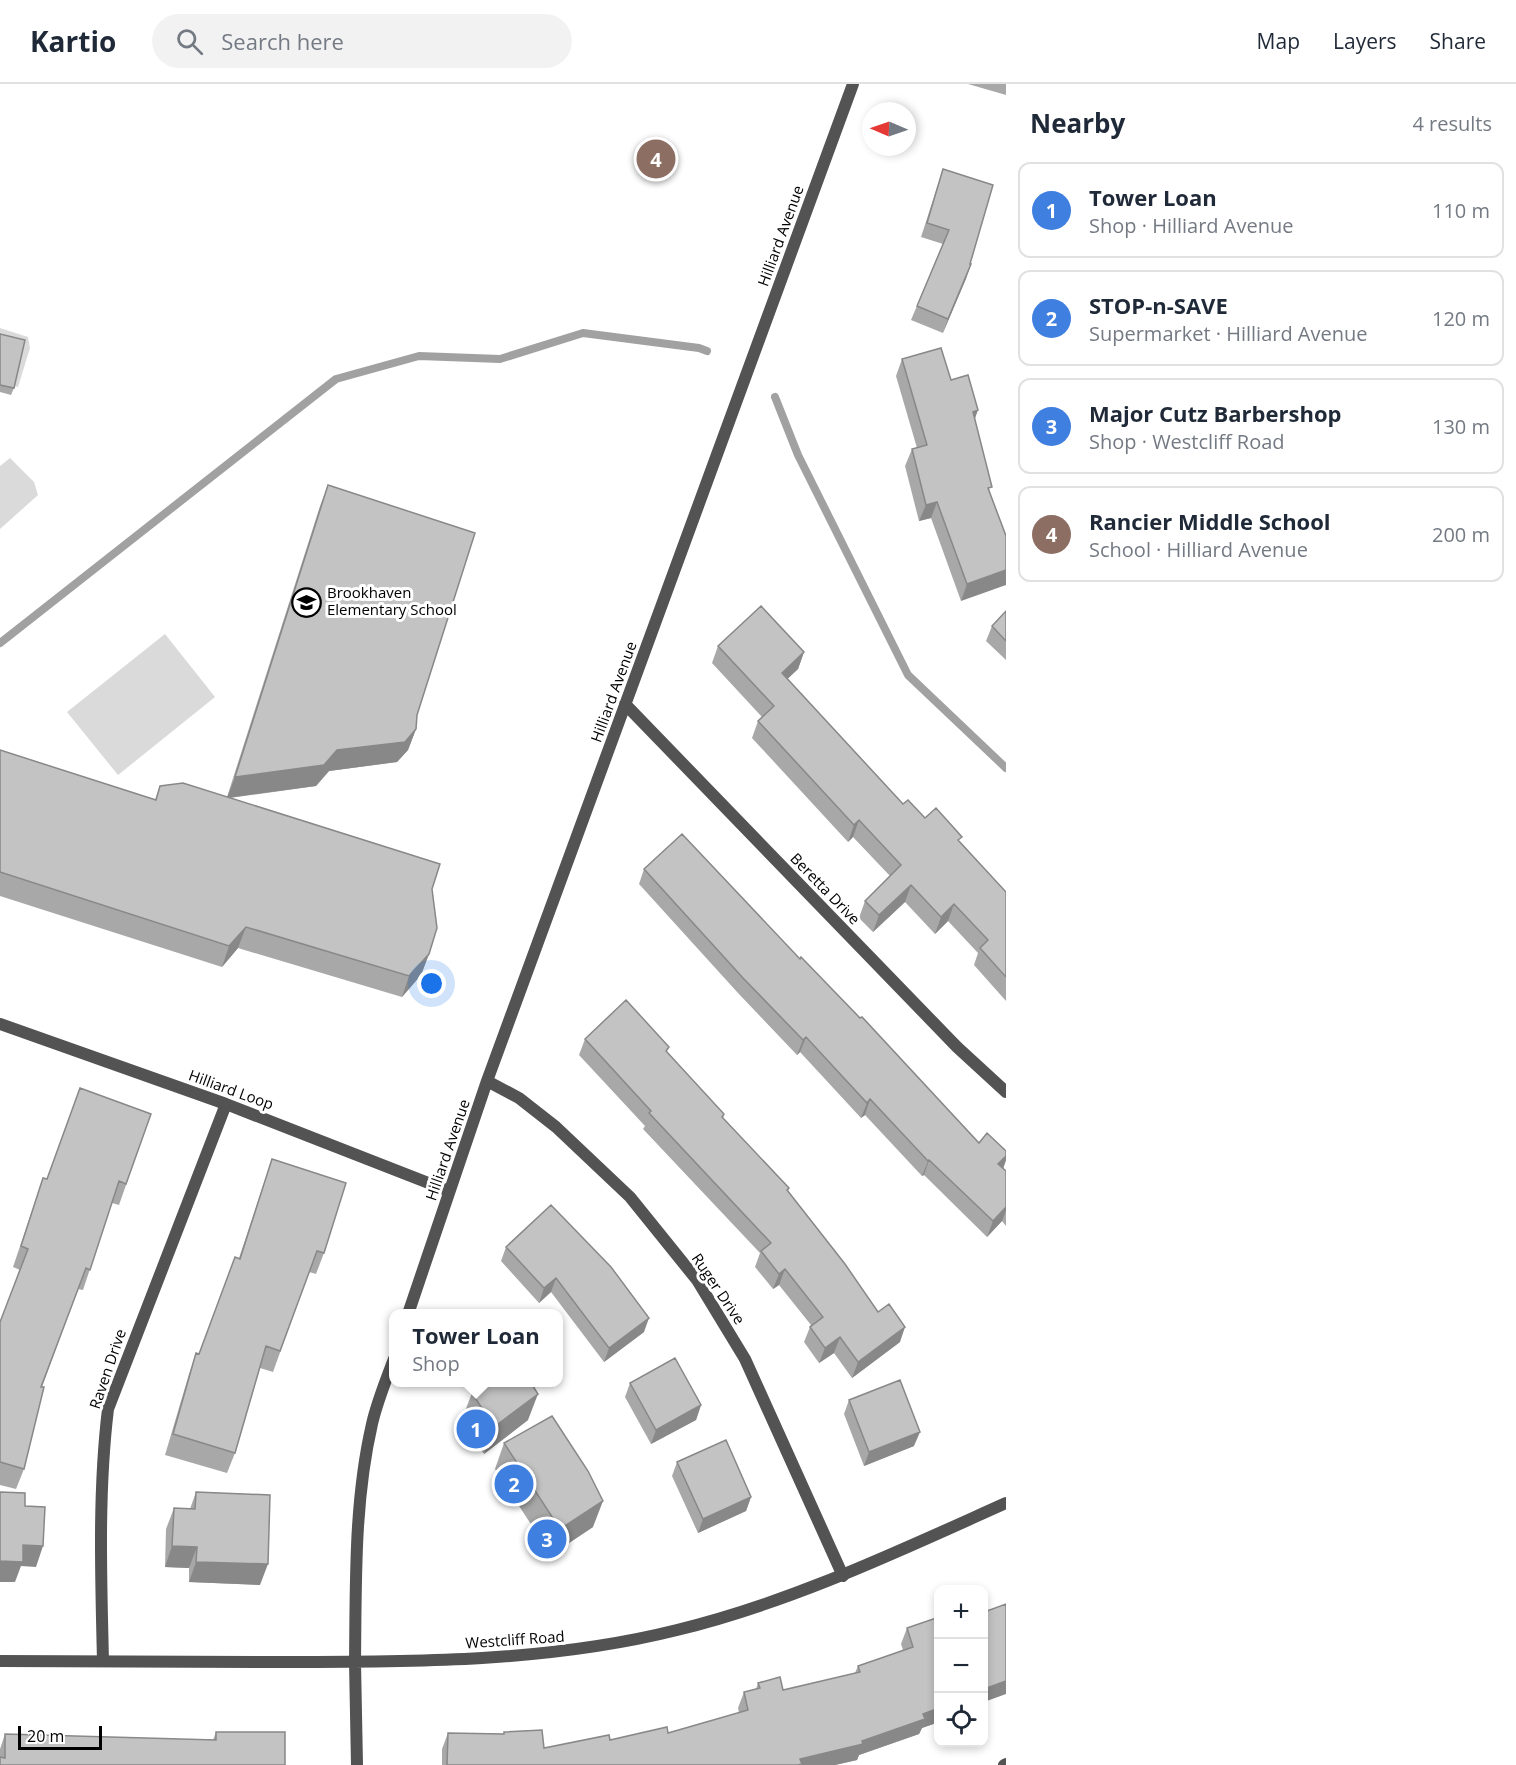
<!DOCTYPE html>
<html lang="en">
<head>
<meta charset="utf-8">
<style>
	body { margin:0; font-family:"Open Sans",sans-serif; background:#f2f2f3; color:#1f2937 }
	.controls { position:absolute; right:18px; bottom:18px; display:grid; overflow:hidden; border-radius:12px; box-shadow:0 3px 9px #0003 }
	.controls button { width:54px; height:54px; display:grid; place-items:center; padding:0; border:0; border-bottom:2px solid #e0e1e3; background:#fff; color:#1f2937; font:30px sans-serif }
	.compass { position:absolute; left:862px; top:18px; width:54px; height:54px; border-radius:50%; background:#fff; box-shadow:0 3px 9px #0003; rotate:272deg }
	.scale { position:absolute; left:18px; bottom:15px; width:84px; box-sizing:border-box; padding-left:6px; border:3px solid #000; border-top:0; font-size:16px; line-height:21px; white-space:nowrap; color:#000; -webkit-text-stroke:4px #fff; paint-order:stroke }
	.you { position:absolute; left:432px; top:900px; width:21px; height:21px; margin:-15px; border:4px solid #fff; border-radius:50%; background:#1a73e8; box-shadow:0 0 0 9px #1a73e833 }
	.badge { display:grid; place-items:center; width:39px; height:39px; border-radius:50%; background:#db2777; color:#fff; font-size:20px; font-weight:700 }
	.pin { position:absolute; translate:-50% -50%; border:3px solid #fff; box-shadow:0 2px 6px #0006 }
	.popup { position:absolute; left:389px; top:1225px; width:174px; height:78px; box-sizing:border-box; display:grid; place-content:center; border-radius:12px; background:#fff; filter:drop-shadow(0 2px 4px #0005); font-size:20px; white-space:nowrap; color:#747a83 }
	.popup b { font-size:22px; color:#1f2937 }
	.popup::after { content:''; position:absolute; left:50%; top:100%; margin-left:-12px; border:12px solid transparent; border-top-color:#fff }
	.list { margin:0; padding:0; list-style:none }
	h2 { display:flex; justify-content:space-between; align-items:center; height:78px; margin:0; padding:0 24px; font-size:26px }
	h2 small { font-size:20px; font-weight:400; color:#747a83 }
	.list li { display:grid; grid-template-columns:39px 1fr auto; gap:18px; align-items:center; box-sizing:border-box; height:96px; margin:0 12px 12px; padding:0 12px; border:2px solid #e0e1e3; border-radius:12px }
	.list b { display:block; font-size:22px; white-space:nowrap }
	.list p { margin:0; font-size:20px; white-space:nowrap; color:#747a83 }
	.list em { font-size:20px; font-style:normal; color:#747a83 }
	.icon { flex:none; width:33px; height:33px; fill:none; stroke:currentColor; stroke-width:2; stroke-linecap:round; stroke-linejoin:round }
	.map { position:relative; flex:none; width:1006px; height:1681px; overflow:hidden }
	header { display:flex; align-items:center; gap:36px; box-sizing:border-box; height:84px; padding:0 30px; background:#fff; border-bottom:2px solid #e0e1e3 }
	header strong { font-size:28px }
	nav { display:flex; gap:33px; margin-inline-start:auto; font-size:21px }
	.search { width:420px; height:54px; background:#f2f2f3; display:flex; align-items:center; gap:15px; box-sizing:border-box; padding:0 21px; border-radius:33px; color:#747a83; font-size:22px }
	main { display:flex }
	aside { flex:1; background:#fff }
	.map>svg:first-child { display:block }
</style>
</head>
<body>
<header>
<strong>Kartio</strong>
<div class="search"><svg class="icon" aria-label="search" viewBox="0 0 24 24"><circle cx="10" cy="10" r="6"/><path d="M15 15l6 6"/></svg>Search here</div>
<nav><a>Map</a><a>Layers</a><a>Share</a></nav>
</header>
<main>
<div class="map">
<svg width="1006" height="1681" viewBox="0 0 1006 1681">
	<rect width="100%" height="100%" fill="#fff"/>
	<!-- green -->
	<path fill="#dadada" d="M 0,244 L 28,253 L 30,264 L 18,303 L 0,299 Z
		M 10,374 L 34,398 L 38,411 L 0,445 L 0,382 Z
		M 165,550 L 215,613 L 118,691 L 67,628 Z"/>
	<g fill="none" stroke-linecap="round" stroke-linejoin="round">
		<!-- stream -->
		<path stroke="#a1a1a1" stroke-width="8" d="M 775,313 L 798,371 L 908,591 L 1006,684
			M 0,559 L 336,295 L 419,272 L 500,275 L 583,249 L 699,264 L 707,267"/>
		<!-- minor -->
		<path stroke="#535353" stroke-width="12" d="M 625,620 L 957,963 L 1006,1008
			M 0,940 L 226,1020 L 449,1107
			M 487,997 L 519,1014 L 556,1043 L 630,1113 L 697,1196 L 745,1275 L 843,1492
			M 408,1230 L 487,997 L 853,0
			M 103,1577 C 101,1493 98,1408 108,1325 L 226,1020
			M 355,1578 C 356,1499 354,1418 372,1340 C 377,1318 386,1296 394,1275
			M 1004,1681 L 1006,1680"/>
		<!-- tertiary -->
		<path stroke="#535353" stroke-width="12" d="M 0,1577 C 95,1577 190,1577 285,1578 C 416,1578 549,1578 677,1546 C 792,1518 899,1467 1006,1419
			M 355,1578 L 357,1681"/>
	</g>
	<!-- wall -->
	<path fill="#a8a8a8" d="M 968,0 L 1006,0 L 1006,11 Z
		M 943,85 L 970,180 L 971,180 L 943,249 L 911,236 L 943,160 L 921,153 Z
		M 0,250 L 14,304 L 11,311 L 0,308 Z
		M 902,275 L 951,296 L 975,335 L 990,409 L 1006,452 L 961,517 L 931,434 L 919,437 L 905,382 L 912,365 L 917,364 L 896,292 Z
		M 328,401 L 417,631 L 416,645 L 408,666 L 397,678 L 329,687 L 316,702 L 230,714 L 432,805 L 429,870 L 421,891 L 402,913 L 238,864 L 222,883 L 0,812 L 0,666 L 155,716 L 160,702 L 227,713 L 320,422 Z
		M 1006,527 L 1006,576 L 986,557 L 992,542 Z
		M 718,562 L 804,568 L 798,585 L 787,595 L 903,720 L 960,758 L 1006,808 L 1006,917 L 974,881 L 978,869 L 948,837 L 935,850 L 905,818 L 873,848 L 859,834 L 865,817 L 890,792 L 853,753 L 848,758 L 752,654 L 758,637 L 762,633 L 712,579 Z
		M 644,785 L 800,875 L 979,1059 L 1006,1067 L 1006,1076 L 1003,1084 L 1006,1087 L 1006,1142 L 1002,1137 L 987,1153 L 924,1091 L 922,1092 L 865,1031 L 861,1034 L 800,968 L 797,971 L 738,909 L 639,800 Z
		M 585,955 L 667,968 L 724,1030 L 723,1034 L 789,1104 L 788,1108 L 900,1258 L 852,1294 L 834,1269 L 819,1279 L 804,1258 L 810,1243 L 811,1241 L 779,1201 L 773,1205 L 755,1183 L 760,1169 L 643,1045 L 645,1042 L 579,971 Z
		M 151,1030 L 119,1121 L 112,1119 L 83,1206 L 78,1205 L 42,1303 L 24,1385 L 16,1405 L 0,1401 L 0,1238 L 20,1186 L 13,1183 L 43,1094 L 47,1095 Z
		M 272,1075 L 324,1169 L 316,1190 L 309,1188 L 273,1288 L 260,1284 L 235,1369 L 227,1389 L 165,1371 L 189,1290 L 196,1269 L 199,1270 L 239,1174 Z
		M 506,1163 L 644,1248 L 604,1278 L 551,1208 L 539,1219 L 501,1177 Z
		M 630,1299 L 701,1321 L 696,1336 L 651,1360 L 625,1313 Z
		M 472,1309 L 528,1336 L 484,1370 L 462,1335 Z
		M 849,1316 L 914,1362 L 864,1382 L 844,1330 Z
		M 504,1359 L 593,1443 L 551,1471 L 495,1385 Z
		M 677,1378 L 751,1413 L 746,1427 L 698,1449 L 672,1392 Z
		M 196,1408 L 260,1501 L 189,1498 L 189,1484 L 165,1483 L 166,1445 L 174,1424 L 190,1425 Z
		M 939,1533 L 939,1638 L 922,1644 L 919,1650 L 859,1671 L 857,1676 L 835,1681 L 442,1681 L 442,1665 L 448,1649 L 504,1650 L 504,1648 L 544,1664 L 668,1649 L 739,1629 L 738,1624 L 744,1608 L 756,1605 L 758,1599 L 783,1606 L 855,1589 L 858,1582 L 903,1566 L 901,1560 L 907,1544 Z
		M 216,1648 L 285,1681 L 0,1681 L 0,1665 L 5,1650 L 213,1656 Z"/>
	<!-- shaded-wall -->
	<path fill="#888" d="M 971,180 L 966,195 L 943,249 L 948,235 Z
		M 978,326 L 972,343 L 973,328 Z
		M 937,418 L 931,434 L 919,437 L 926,421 Z
		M 1006,486 L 1006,501 L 961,517 L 967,500 Z
		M 804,568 L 798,585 L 776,606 L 782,589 Z
		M 416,645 L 408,666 L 397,678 L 329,687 L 316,702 L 227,714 L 235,693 Z
		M 859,736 L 853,753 L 848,758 L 854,741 Z
		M 911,801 L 905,818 L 873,848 L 879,831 Z
		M 954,820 L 948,837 L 935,850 L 941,833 Z
		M 246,843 L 238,864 L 222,883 L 229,862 Z
		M 429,870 L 421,891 L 402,913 L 409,892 Z
		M 806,953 L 800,968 L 797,971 L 803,956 Z
		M 870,1015 L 865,1031 L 861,1034 L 867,1019 Z
		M 1006,1072 L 1006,1076 L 1003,1085 L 998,1080 Z
		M 929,1076 L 924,1091 L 922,1092 L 928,1077 Z
		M 1006,1123 L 1006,1127 L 1002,1137 L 987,1153 L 993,1137 Z
		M 785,1185 L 779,1201 L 773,1205 L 779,1190 Z
		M 556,1194 L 551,1208 L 539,1219 L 544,1204 Z
		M 649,1234 L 644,1248 L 604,1278 L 609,1264 Z
		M 905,1243 L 900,1258 L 852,1294 L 858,1278 Z
		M 840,1253 L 834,1269 L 819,1279 L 825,1264 Z
		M 538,1310 L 528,1336 L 484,1370 L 494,1343 Z
		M 701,1321 L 696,1336 L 651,1360 L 656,1346 Z
		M 920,1348 L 914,1362 L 864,1382 L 869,1368 Z
		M 751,1413 L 746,1427 L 698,1449 L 703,1435 Z
		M 603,1417 L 593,1443 L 551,1471 L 560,1445 Z
		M 23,1461 L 43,1462 L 36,1483 L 21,1482 L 15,1498 L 0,1498 L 0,1477 Z
		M 172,1462 L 197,1463 L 189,1484 L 165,1483 Z
		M 196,1478 L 268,1480 L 260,1501 L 189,1498 Z
		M 1006,1597 L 1006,1610 L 984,1618 L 984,1605 Z
		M 939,1624 L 939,1638 L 922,1644 L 919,1650 L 859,1671 L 857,1676 L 835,1681 L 798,1681 L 800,1675 L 862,1657 L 923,1630 Z"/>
	<!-- building -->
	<path fill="#c3c3c3" stroke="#888" stroke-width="1.5" d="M 943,85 L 993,101 L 970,180 L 971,180 L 948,235 L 917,222 L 949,146 L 927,139 Z
		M 0,250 L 25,256 L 14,304 L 0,301 Z
		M 941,264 L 951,296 L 968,291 L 978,326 L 973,328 L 992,403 L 988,404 L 1006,452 L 1006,486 L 967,500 L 937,418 L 926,421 L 912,365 L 927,361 L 902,275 Z
		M 328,401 L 475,449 L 417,631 L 416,645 L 405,658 L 337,666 L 324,681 L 235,693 Z
		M 761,522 L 804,568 L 782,589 L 903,720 L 908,716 L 925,734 L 936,724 L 962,753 L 958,756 L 1006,808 L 1006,893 L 980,864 L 988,856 L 954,820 L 941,833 L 911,801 L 879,831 L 865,817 L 901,781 L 859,736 L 854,741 L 758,637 L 774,622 L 718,562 Z
		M 1006,527 L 1006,557 L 992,542 Z
		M 0,666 L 156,716 L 160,702 L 183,699 L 440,780 L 432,805 L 437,844 L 429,870 L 409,892 L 246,843 L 229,862 L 0,788 Z
		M 682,750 L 800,875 L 801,873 L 860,934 L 862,933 L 979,1059 L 987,1049 L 1006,1067 L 1006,1072 L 998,1080 L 1006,1087 L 1006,1123 L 993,1137 L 929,1076 L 928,1077 L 870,1015 L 867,1019 L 806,953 L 803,956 L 743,894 L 644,785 Z
		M 626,916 L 669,963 L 666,967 L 724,1030 L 722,1033 L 789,1104 L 787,1106 L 845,1180 L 878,1228 L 889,1220 L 905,1243 L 858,1278 L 840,1253 L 825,1264 L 810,1243 L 823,1233 L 785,1185 L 779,1190 L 761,1167 L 771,1159 L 649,1029 L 651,1027 L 585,955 Z
		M 80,1004 L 151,1030 L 126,1100 L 119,1097 L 90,1186 L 86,1184 L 41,1303 L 44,1303 L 24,1385 L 0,1378 L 0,1238 L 28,1165 L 21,1162 L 43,1094 L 47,1095 Z
		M 272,1075 L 346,1099 L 324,1169 L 317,1167 L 280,1267 L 266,1262 L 235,1369 L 173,1350 L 196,1269 L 199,1270 L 235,1173 L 240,1175 Z
		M 551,1121 L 611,1183 L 649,1234 L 609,1264 L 556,1194 L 544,1204 L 506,1163 Z
		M 675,1274 L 701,1321 L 656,1346 L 630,1299 Z
		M 900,1296 L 920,1348 L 869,1368 L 849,1316 Z
		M 487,1299 L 531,1299 L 538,1310 L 494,1343 L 472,1309 Z
		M 552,1332 L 588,1387 L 603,1417 L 560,1445 L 504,1359 Z
		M 726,1356 L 751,1413 L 703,1435 L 677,1378 Z
		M 0,1408 L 25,1409 L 25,1422 L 45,1423 L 43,1462 L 23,1461 L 23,1478 L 0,1477 Z
		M 196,1408 L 270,1411 L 268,1480 L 196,1478 L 197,1463 L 172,1462 L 174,1424 L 195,1425 Z
		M 1006,1520 L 1006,1597 L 984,1605 L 984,1528 Z
		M 939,1533 L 939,1624 L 923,1630 L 925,1635 L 862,1657 L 863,1660 L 800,1675 L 802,1680 L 798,1681 L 447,1681 L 448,1649 L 504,1650 L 504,1648 L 542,1646 L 544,1664 L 609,1651 L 610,1656 L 667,1643 L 668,1649 L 748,1626 L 744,1608 L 760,1604 L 758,1599 L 780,1593 L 783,1606 L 860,1588 L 858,1582 L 913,1563 L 907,1544 Z
		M 216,1648 L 285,1648 L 285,1681 L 0,1681 L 0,1673 L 5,1674 L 5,1650 L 216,1656 Z"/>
	<!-- icons -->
	<defs>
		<symbol id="school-ring" viewBox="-11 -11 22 22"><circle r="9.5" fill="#fff" stroke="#000" stroke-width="1.5"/><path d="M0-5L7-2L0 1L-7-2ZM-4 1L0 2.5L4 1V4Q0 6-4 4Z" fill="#000"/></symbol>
	</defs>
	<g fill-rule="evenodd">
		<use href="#school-ring" x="290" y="502" width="33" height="33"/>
	</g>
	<g text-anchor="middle" stroke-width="6" stroke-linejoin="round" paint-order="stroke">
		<!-- street labels -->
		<g font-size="15" fill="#000" stroke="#fff">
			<text transform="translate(781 152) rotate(-70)" y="5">Hilliard Avenue</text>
			<text transform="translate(614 608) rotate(-70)" y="5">Hilliard Avenue</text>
			<text transform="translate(825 805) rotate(46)" y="5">Beretta Drive</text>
			<text transform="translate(231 1006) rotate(20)" y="5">Hilliard Loop</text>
			<text transform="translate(448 1066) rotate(-71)" y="5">Hilliard Avenue</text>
			<text transform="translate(718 1205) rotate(56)" y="5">Ruger Drive</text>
			<text transform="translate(108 1285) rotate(-71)" y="5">Raven Drive</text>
			<text transform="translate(515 1556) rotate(-4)" y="5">Westcliff Road</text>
		</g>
		<!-- poi labels -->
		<g font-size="15" fill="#000" stroke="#fff" text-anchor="start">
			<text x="327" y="514">Brookhaven<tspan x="327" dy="17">Elementary School</tspan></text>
		</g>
	</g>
</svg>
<div class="controls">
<button>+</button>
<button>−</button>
<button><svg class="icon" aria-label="locate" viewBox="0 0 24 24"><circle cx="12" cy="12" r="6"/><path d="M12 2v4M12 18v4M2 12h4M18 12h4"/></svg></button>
</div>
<svg class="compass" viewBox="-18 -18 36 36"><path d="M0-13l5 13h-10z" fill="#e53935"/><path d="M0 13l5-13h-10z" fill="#747a83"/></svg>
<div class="scale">20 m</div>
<div class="you"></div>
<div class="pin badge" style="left:476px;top:1345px;background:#3f7fe0">1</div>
<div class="popup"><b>Tower Loan</b>Shop</div>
<div class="pin badge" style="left:514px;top:1400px;background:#3f7fe0">2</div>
<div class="pin badge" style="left:547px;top:1455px;background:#3f7fe0">3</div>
<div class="pin badge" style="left:656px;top:75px;background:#8d6e63">4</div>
</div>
<aside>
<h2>Nearby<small>4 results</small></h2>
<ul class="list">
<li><span class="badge" style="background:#3f7fe0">1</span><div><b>Tower Loan</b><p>Shop · Hilliard Avenue</p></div><em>110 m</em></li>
<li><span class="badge" style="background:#3f7fe0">2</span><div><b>STOP-n-SAVE</b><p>Supermarket · Hilliard Avenue</p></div><em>120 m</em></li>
<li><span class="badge" style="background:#3f7fe0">3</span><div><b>Major Cutz Barbershop</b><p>Shop · Westcliff Road</p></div><em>130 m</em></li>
<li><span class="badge" style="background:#8d6e63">4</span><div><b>Rancier Middle School</b><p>School · Hilliard Avenue</p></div><em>200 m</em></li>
</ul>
</aside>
</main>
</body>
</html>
